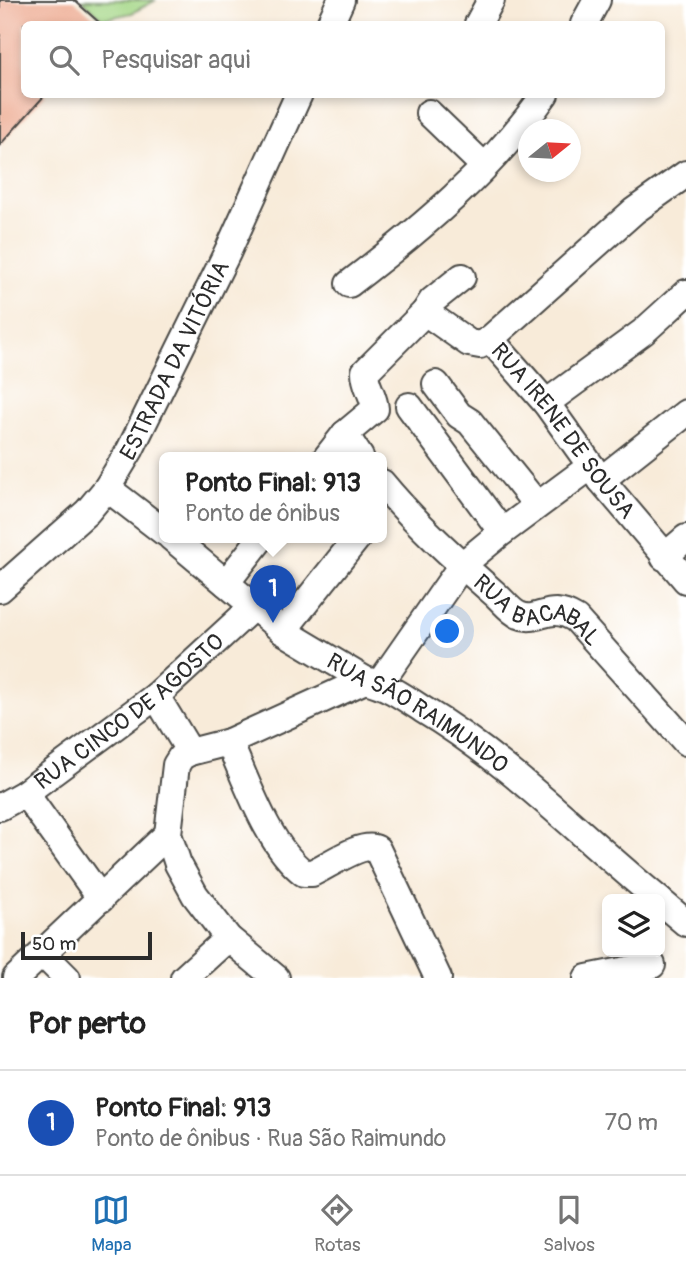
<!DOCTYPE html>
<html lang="pt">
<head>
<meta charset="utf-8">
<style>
	body { margin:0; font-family:Pangolin,sans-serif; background:#f6f6f6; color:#222 }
	.controls { position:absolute; right:21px; bottom:21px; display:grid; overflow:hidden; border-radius:10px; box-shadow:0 4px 10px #0003 }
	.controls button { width:63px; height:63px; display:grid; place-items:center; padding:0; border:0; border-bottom:2px solid #e0e0e0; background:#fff; color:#222; font:35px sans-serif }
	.compass { position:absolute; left:518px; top:119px; width:63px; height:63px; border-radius:50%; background:#fff; box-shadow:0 4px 10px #0003; rotate:72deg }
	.scale { position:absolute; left:21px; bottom:18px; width:131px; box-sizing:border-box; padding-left:7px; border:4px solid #2b2b2b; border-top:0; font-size:19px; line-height:24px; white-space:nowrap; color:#2b2b2b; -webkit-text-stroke:5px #fff; paint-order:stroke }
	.you { position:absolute; left:448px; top:632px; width:24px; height:24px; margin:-18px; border:5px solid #fff; border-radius:50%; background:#1a73e8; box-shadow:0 0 0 10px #1a73e833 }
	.badge { display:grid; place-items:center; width:46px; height:46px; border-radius:50%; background:#1f6fb2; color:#fff; font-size:23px; font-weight:700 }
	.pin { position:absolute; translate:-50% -58px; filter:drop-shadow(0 2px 4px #0008) }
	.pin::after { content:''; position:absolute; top:37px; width:24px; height:21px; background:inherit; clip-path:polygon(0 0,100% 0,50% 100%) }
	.popup { position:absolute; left:159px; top:452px; width:228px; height:91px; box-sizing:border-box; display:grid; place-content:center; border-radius:10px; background:#fff; filter:drop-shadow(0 2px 5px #0005); font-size:23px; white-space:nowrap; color:#767676 }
	.popup b { font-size:26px; color:#222 }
	.popup::after { content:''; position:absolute; left:50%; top:100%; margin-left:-14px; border:14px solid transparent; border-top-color:#fff }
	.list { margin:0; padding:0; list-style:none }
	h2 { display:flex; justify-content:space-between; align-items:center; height:91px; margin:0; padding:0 28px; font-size:30px }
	h2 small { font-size:23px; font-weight:400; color:#767676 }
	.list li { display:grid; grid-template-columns:46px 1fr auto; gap:21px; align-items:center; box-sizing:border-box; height:105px; padding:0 28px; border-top:2px solid #e0e0e0 }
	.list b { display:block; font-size:26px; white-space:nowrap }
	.list p { margin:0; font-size:23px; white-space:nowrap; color:#767676 }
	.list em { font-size:23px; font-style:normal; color:#767676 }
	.icon { flex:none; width:38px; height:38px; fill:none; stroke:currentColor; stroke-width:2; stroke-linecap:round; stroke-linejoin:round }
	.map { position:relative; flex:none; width:686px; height:978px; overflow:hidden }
	.search { position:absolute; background:#fff; box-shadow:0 4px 10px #0003; left:21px; right:21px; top:21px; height:77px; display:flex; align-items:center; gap:18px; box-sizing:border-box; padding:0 24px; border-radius:10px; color:#767676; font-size:26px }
	.sheet { height:196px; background:#fff }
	nav { display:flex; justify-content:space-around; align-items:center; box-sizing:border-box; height:98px; border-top:2px solid #e0e0e0; background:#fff; font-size:19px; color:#767676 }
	nav a { display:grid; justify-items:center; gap:4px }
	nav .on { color:#1f6fb2 }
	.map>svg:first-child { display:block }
</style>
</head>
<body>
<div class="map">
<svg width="686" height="978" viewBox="0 0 686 978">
	<rect width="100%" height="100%" fill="#fff"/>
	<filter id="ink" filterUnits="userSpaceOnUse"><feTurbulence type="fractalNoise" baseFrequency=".0143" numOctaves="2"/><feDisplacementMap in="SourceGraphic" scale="14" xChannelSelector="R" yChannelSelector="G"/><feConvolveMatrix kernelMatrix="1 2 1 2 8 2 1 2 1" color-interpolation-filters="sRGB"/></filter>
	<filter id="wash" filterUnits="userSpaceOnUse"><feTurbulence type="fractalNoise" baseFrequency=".00686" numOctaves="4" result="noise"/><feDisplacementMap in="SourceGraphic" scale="28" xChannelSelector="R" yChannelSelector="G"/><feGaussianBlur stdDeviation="1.57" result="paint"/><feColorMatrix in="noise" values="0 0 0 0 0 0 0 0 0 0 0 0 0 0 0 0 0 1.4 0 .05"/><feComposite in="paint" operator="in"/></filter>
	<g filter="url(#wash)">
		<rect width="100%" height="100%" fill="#f8ebd9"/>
		<!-- green -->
		<path fill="#a5d787" stroke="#688159" stroke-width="2" d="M 82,0 L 156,0 L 132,13 L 103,19 Z"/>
		<g id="blocks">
			<!-- building -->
			<path fill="#eeaf96" d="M 0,0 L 74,0 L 101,24 L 24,24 L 24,94 L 46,94 L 0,145 Z"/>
		</g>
	</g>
	<g filter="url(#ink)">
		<use href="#blocks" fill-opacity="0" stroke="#4a4845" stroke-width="2"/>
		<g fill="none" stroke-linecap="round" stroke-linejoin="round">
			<defs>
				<g id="minor">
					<path d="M 330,24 L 341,0"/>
					<path d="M 478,24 L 491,0"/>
					<path d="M 584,24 L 597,0"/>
					<path d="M 429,113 L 484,166"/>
					<path d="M 349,284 C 421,229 493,169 545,94"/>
					<path id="s1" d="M 425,312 L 469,343 L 480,345 L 490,339 L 546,403 L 601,480 L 686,580"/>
					<path d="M 490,339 L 634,211 L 686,174"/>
					<path d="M 436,384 L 459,415 L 470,422 L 537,505"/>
					<path d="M 546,403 L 643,332 L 686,293"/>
					<path d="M 409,406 L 502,532"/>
					<path d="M 345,434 L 360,457"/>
					<path d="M 327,457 L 345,434 L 375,409 C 374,395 365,386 365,372 L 425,312 L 432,301 L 462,277"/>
					<path d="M 601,480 L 686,413"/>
					<path id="s2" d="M 382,483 C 415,523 455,559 495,594 C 502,600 511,612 519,615 C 539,624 548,601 576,619 L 686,742"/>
					<path d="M 107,488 L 164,532"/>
					<path id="s3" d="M 171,537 L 283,631 L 365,680 C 387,685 404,697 422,709 C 509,761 580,835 658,899"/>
					<path d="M 664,557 L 686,538"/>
					<path d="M 226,583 L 262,537"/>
					<path id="s4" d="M 0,589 L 87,512 L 107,488 L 130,450 L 228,251 L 299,94"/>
					<path d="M 283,631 L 358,537"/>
					<path d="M 380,683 L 462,565 L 502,532 L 591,466"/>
					<path d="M 156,696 L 190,752"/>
					<path d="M 229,742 C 247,782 268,846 304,873 L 312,873 C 328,866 362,841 377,849 L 438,978"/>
					<path d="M 25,793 L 101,899"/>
					<path id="s5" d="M 0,807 L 25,793 L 156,696 L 253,607"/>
					<path d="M 660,901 L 686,923"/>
					<path d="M 43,954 L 67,978"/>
					<path d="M 16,978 L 168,834"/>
					<path d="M 184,978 L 228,938"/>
					<path d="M 276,978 L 228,938 L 195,895 L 178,864 L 168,834 L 176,765 L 181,757 L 190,752 L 229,742 L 365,680"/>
					<path d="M 587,978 L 652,965"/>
				</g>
			</defs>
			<!-- minor casing -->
			<use href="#minor" stroke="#4a4845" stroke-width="30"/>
			<!-- minor -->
			<use href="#minor" stroke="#fff" stroke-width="26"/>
		</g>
	</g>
	<g text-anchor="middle" stroke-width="6" stroke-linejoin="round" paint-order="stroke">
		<!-- street labels -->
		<g font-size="23" fill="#2b2b2b" stroke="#fff">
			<text dy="8" stroke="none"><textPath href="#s4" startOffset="292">ESTRADA DA VITÓRIA</textPath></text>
			<text dy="8" stroke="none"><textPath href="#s1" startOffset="194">RUA IRENE DE SOUSA</textPath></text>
			<text dy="8" stroke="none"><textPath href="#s2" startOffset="208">RUA BACABAL</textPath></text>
			<text dy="8" stroke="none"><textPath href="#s5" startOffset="161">RUA CINCO DE AGOSTO</textPath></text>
			<text dy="8" stroke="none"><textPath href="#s3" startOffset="304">RUA SÃO RAIMUNDO</textPath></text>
		</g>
	</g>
</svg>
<div class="controls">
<button><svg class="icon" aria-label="layers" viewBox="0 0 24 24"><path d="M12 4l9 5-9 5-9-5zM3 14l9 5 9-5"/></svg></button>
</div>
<svg class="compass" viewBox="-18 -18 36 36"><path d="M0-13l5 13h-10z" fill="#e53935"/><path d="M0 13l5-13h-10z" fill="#767676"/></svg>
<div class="scale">50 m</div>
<div class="you"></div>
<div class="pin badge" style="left:273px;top:623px;background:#1a4fb4">1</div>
<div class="popup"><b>Ponto Final: 913</b>Ponto de ônibus</div>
<div class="search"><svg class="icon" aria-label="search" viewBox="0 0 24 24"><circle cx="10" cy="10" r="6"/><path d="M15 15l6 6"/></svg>Pesquisar aqui</div>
</div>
<section class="sheet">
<h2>Por perto<small></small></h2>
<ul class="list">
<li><span class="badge" style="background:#1a4fb4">1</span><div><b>Ponto Final: 913</b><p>Ponto de ônibus · Rua São Raimundo</p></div><em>70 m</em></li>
</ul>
</section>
<nav>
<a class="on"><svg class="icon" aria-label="map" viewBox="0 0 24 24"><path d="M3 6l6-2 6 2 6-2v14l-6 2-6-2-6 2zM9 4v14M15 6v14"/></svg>Mapa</a>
<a><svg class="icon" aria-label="directions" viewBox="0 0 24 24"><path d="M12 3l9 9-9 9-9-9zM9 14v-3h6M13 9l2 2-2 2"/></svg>Rotas</a>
<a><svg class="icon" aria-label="saved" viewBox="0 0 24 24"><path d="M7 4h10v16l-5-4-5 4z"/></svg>Salvos</a>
</nav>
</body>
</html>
